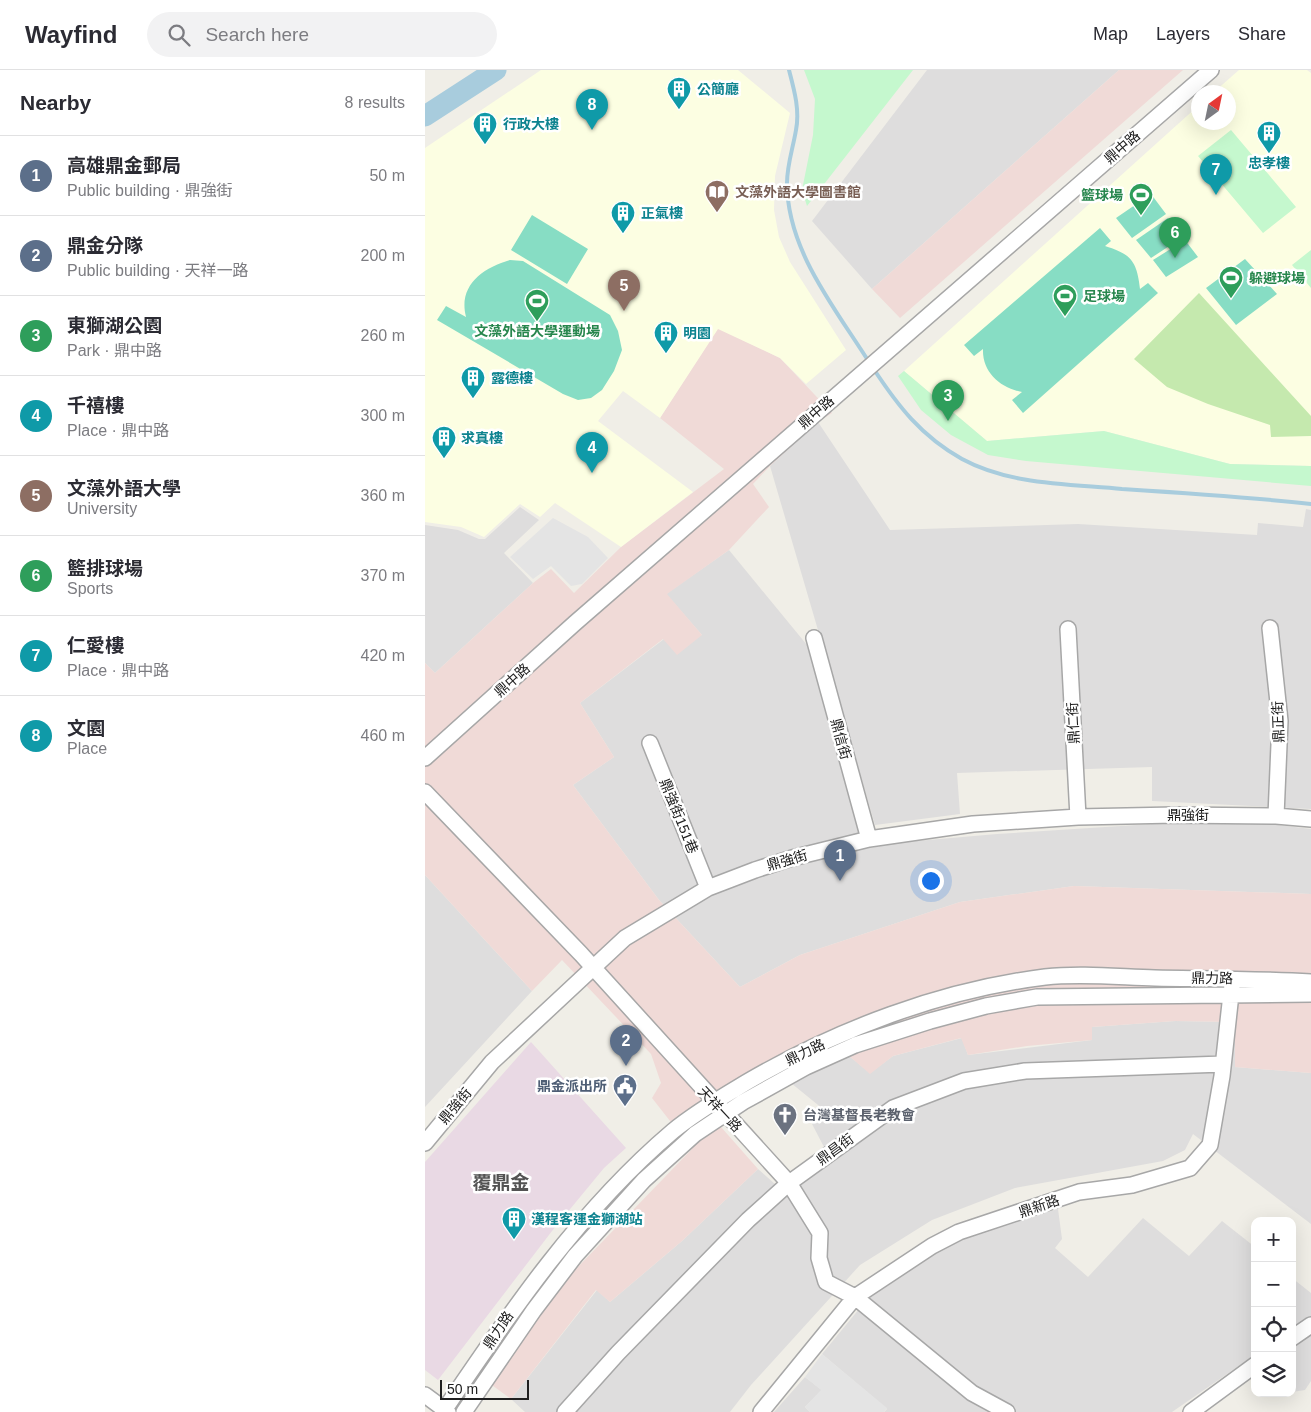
<!DOCTYPE html>
<html lang="en">
<head>
<meta charset="utf-8">
<style>
	body { margin:0; font-family:Arial,"Noto Sans TC",sans-serif; background:#f2f2f3; color:#2b2b33 }
	.controls { position:absolute; right:15px; bottom:15px; display:grid; overflow:hidden; border-radius:10px; box-shadow:0 5px 20px #0002 }
	.controls button { width:45px; height:45px; display:grid; place-items:center; padding:0; border:0; border-bottom:1px solid #e1e1e2; background:#fff; color:#2b2b33; font:25px sans-serif }
	.compass { position:absolute; left:766px; top:15px; width:45px; height:45px; border-radius:50%; background:#fff; box-shadow:0 5px 20px #0002; rotate:33deg }
	.scale { position:absolute; left:15px; bottom:12px; width:89px; box-sizing:border-box; padding-left:5px; border:2px solid #202020; border-top:0; font-size:14px; line-height:18px; white-space:nowrap; color:#202020; -webkit-text-stroke:4px #fff; paint-order:stroke }
	.you { position:absolute; left:505px; top:810px; width:18px; height:18px; margin:-12px; border:4px solid #fff; border-radius:50%; background:#1a73e8; box-shadow:0 0 0 8px #1a73e833 }
	.badge { display:grid; place-items:center; width:32px; height:32px; border-radius:50%; background:#1a73e8; color:#fff; font-size:16px; font-weight:700 }
	.pin { position:absolute; translate:-50% -41px; filter:drop-shadow(0 1px 2px #0008) }
	.pin::after { content:''; position:absolute; top:26px; width:18px; height:15px; background:inherit; clip-path:polygon(0 0,100% 0,50% 100%) }
	.list { margin:0; padding:0; list-style:none }
	h2 { display:flex; justify-content:space-between; align-items:center; height:65px; margin:0; padding:0 20px; font-size:21px }
	h2 small { font-size:16px; font-weight:400; color:#7c7c81 }
	.list li { display:grid; grid-template-columns:32px 1fr auto; gap:15px; align-items:center; box-sizing:border-box; height:80px; padding:0 20px; border-top:1px solid #e1e1e2 }
	.list b { display:block; font-size:19px; white-space:nowrap }
	.list p { margin:0; font-size:16px; white-space:nowrap; color:#7c7c81 }
	.list em { font-size:16px; font-style:normal; color:#7c7c81 }
	.icon { flex:none; width:28px; height:28px; fill:none; stroke:currentColor; stroke-width:2; stroke-linecap:round; stroke-linejoin:round }
	.map { position:relative; flex:none; width:886px; height:1342px; overflow:hidden }
	header { display:flex; align-items:center; gap:30px; box-sizing:border-box; height:70px; padding:0 25px; background:#fff; border-bottom:1px solid #e1e1e2 }
	header strong { font-size:24px }
	nav { display:flex; gap:28px; margin-inline-start:auto; font-size:18px }
	.search { width:350px; height:45px; background:#f2f2f3; display:flex; align-items:center; gap:12px; box-sizing:border-box; padding:0 18px; border-radius:28px; color:#7c7c81; font-size:19px }
	main { display:flex }
	aside { flex:1; background:#fff }
	.map>svg:first-child { display:block }
</style>
</head>
<body>
<header>
<strong>Wayfind</strong>
<div class="search"><svg class="icon" aria-label="search" viewBox="0 0 24 24"><circle cx="10" cy="10" r="6"/><path d="M15 15l6 6"/></svg>Search here</div>
<nav><a>Map</a><a>Layers</a><a>Share</a></nav>
</header>
<main>
<aside>
<h2>Nearby<small>8 results</small></h2>
<ul class="list">
<li><span class="badge" style="background:#5c6f8a">1</span><div><b>高雄鼎金郵局</b><p>Public building · 鼎強街</p></div><em>50 m</em></li>
<li><span class="badge" style="background:#5c6f8a">2</span><div><b>鼎金分隊</b><p>Public building · 天祥一路</p></div><em>200 m</em></li>
<li><span class="badge" style="background:#2e9e5b">3</span><div><b>東獅湖公園</b><p>Park · 鼎中路</p></div><em>260 m</em></li>
<li><span class="badge" style="background:#0f9aa8">4</span><div><b>千禧樓</b><p>Place · 鼎中路</p></div><em>300 m</em></li>
<li><span class="badge" style="background:#8d6e63">5</span><div><b>文藻外語大學</b><p>University</p></div><em>360 m</em></li>
<li><span class="badge" style="background:#2e9e5b">6</span><div><b>籃排球場</b><p>Sports</p></div><em>370 m</em></li>
<li><span class="badge" style="background:#0f9aa8">7</span><div><b>仁愛樓</b><p>Place · 鼎中路</p></div><em>420 m</em></li>
<li><span class="badge" style="background:#0f9aa8">8</span><div><b>文園</b><p>Place</p></div><em>460 m</em></li>
</ul>
</aside>
<div class="map">
<svg width="886" height="1342" viewBox="0 0 886 1342">
	<rect width="100%" height="100%" fill="#f0eee7"/>
	<!-- residential -->
	<path fill="#dedddd" d="M 502,0 L 694,0 L 447,219 L 387,151 Z
		M 393,352 L 465,460 L 653,454 L 832,465 L 833,453 L 878,457 L 881,439 L 886,440 L 886,739 L 727,731 L 727,697 L 532,703 L 535,744 L 450,755 L 345,396 Z
		M 95,437 L 114,450 L 79,483 L 108,513 L 10,603 L 0,593 L 0,455 L 33,460 L 54,469 L 60,469 Z
		M 304,480 L 382,575 L 439,779 L 480,772 L 572,764 L 727,754 L 845,754 L 886,759 L 886,824 L 649,816 L 535,832 L 375,885 L 315,917 L 234,830 L 148,715 L 189,687 L 155,633 L 239,569 L 277,565 L 241,524 Z
		M 0,805 L 107,921 L 0,1037 Z
		M 750,951 L 810,952 L 810,997 L 886,1003 L 886,1154 L 768,1064 L 760,1080 L 738,1091 L 590,1118 L 507,1150 L 435,1195 L 326,1315 L 305,1342 L 100,1342 L 86,1329 L 172,1220 L 185,1232 L 257,1171 L 333,1099 L 351,1115 L 399,1077 L 387,1054 L 398,1039 L 366,1013 L 423,985 L 445,1003 L 468,986 L 537,968 L 543,985 L 667,970 L 667,957 Z
		M 633,1139 L 637,1169 L 630,1178 L 663,1207 L 718,1148 L 764,1186 L 797,1151 L 830,1177 L 830,1308 L 818,1293 L 747,1342 L 459,1342 L 462,1339 L 397,1284 L 444,1227 L 525,1174 L 575,1155 Z
		M 867,1208 L 886,1223 L 886,1311 L 880,1320 L 867,1322 Z
		M 380,1307 L 397,1320 L 380,1337 L 385,1342 L 349,1342 Z"/>
	<!-- commercial -->
	<path fill="#f0dad7" d="M 694,0 L 758,0 L 475,248 L 447,219 Z
		M 293,258 L 355,288 L 407,343 L 393,352 L 345,396 L 328,414 L 344,437 L 304,480 L 242,524 L 277,565 L 252,585 L 238,569 L 155,633 L 189,687 L 148,715 L 234,830 L 315,917 L 375,885 L 535,832 L 649,816 L 886,824 L 886,1003 L 810,997 L 810,952 L 750,951 L 667,957 L 667,970 L 602,976 L 543,985 L 536,968 L 468,986 L 445,1004 L 423,985 L 366,1013 L 323,1038 L 296,1057 L 333,1099 L 257,1171 L 185,1232 L 171,1220 L 86,1329 L 64,1313 L 148,1202 L 267,1079 L 227,1028 L 236,1013 L 226,984 L 137,890 L 107,921 L 0,805 L 0,593 L 10,603 L 108,513 L 126,499 L 149,523 L 196,477 L 299,399 L 235,348 Z"/>
	<!-- industrial -->
	<path fill="#e9d9e4" d="M 106,972 L 201,1078 L 179,1098 L 127,1161 L 13,1310 L 0,1300 L 0,1092 Z"/>
	<!-- education -->
	<path fill="#fcfee2" d="M 116,0 L 313,0 L 365,43 L 350,106 L 349,140 L 354,167 L 365,192 L 421,280 L 381,314 L 355,288 L 293,259 L 235,348 L 198,321 L 173,351 L 268,422 L 196,477 L 130,433 L 115,447 L 95,434 L 59,467 L 36,457 L 0,452 L 0,78 Z
		M 814,0 L 882,0 L 886,3 L 886,396 L 805,394 L 679,361 L 562,371 L 479,301 L 773,36 L 774,52 L 804,52 L 804,22 L 789,22 Z"/>
	<!-- grass -->
	<path fill="#c5e9ae" d="M 774,223 L 886,346 L 886,366 L 846,367 L 845,355 L 783,334 L 742,317 L 709,289 Z"/>
	<!-- park -->
	<path fill="#c5f8ce" d="M 379,0 L 488,0 L 382,136 L 377,120 L 388,65 L 390,29 Z
		M 806,60 L 871,137 L 838,163 L 773,86 Z
		M 886,180 L 886,218 L 867,195 Z
		M 479,301 L 562,371 L 679,361 L 805,394 L 886,396 L 886,416 L 601,391 L 563,385 L 526,365 L 496,340 L 473,306 Z"/>
	<!-- pitch -->
	<path fill="#87ddc4" d="M 726,124 L 741,144 L 707,168 L 691,148 Z
		M 107,145 L 163,179 L 142,214 L 86,180 Z
		M 743,148 L 758,167 L 726,188 L 711,170 Z
		M 675,158 L 686,171 L 680,176 C 706,184 712,191 715,219 L 723,213 L 733,223 L 598,343 L 587,330 L 597,322 C 575,318 557,302 558,279 L 549,286 L 539,275 Z
		M 760,170 L 773,187 L 741,207 L 728,190 Z
		M 820,189 L 852,224 L 811,255 L 781,218 Z
		M 85,190 L 98,191 L 185,245 L 193,261 L 197,280 L 189,301 L 177,320 L 166,328 L 153,330 L 138,324 L 12,250 L 21,236 L 41,247 C 33,216 57,198 85,190 Z"/>
	<!-- parking -->
	<path fill="#e4e4e4" d="M 128,448 L 163,467 L 183,488 L 157,514 L 146,516 L 126,496 L 108,509 L 85,487 Z
		M 397,1284 L 462,1338 L 459,1342 L 385,1342 L 380,1337 L 396,1320 L 380,1307 Z"/>
	<g fill="none" stroke-linecap="round" stroke-linejoin="round">
		<!-- stream -->
		<path stroke="#a8ccdd" stroke-width="4" d="M 364,0 C 369,19 375,40 371,60 C 368,78 362,95 362,113 C 362,180 410,238 444,292
			M 448,298 C 473,336 496,366 537,389 C 585,415 644,414 697,419 C 760,423 823,427 886,434"/>
		<!-- river -->
		<path stroke="#a8ccdd" stroke-width="21" d="M 0,46 L 71,0"/>
		<defs>
			<path id="minor" d="M 845,558 L 855,651 L 851,746
				M 643,559 L 653,747
				M 389,568 L 444,769
				M 225,673 L 283,818
				M 0,688 L 150,553 L 786,0
				M 0,722 L 156,884 L 364,1113 L 395,1163 L 394,1188 L 401,1212 L 430,1227 L 547,1323 L 582,1342
				M 0,1073 L 67,992 L 200,868 L 283,818 L 330,800 L 367,788 L 444,769 L 548,754 L 653,747 L 750,745 L 851,746 L 886,749
				M 867,1268 L 886,1255
				M 0,1325 L 23,1342
				M 18,1342 C 86,1241 155,1140 248,1061 C 271,1042 297,1027 322,1012 C 413,959 516,920 620,907 C 656,903 694,907 730,908 C 782,909 834,909 886,912
				M 39,1342 L 109,1240 L 150,1186 L 219,1110 L 270,1064 L 318,1032 L 381,997 L 430,975 L 505,951 L 561,936 L 612,927 L 886,924
				M 140,1342 L 193,1283 L 323,1150 L 364,1113 L 468,1038 L 539,1011 L 600,1001 L 798,994
				M 336,1342 L 430,1227 L 507,1176 L 534,1162 L 654,1122 L 707,1115 L 765,1098 L 785,1075 L 797,1006 L 807,915
				M 766,1342 L 830,1295"/>
		</defs>
		<!-- minor casing -->
		<use href="#minor" stroke="#a7a7a7" stroke-width="18"/>
		<!-- minor -->
		<use href="#minor" stroke="#fff" stroke-width="15"/>
	</g>
	<!-- icons -->
	<defs>
		<symbol id="building-pin" viewBox="-11 -11 22 30"><path d="M0 17L-7.5 6A9.5 9.5 0 1 1 7.5 6Z" fill="#0f9aa8" stroke="#fff"/><path d="M-4-6H4V6H1V3H-1V6H-4ZM-2.5-4.3h1.7v1.8h-1.7ZM.8-4.3h1.7v1.8H.8ZM-2.5-1h1.7V.8h-1.7ZM.8-1h1.7V.8H.8Z" fill="#fff"/></symbol>
		<symbol id="library-pin" viewBox="-11 -11 22 30"><path d="M0 17L-7.5 6A9.5 9.5 0 1 1 7.5 6Z" fill="#8d6e63" stroke="#fff"/><path d="M-6-4Q-3-5.5-.7-3.5V5Q-3 3-6 4ZM6-4Q3-5.5 .7-3.5V5Q3 3 6 4Z" fill="#fff"/></symbol>
		<symbol id="stadium-pin" viewBox="-11 -11 22 30"><path d="M0 17L-7.5 6A9.5 9.5 0 1 1 7.5 6Z" fill="#2e9e5b" stroke="#fff"/><path d="M0-5a6.5 5 0 1 0 0 10a6.5 5 0 1 0 0-10ZM-3.5-1.8h7v3.6h-7Z" fill="#fff"/></symbol>
		<symbol id="civic-pin" viewBox="-11 -11 22 30"><path d="M0 17L-7.5 6A9.5 9.5 0 1 1 7.5 6Z" fill="#5c6f8a" stroke="#fff"/><path d="M-.6-6.5H3V-4.5H.6V-3L4-1V1h2V6H-6V1h2V-1L-.6-3ZM-1.2 2.5V6h2.4V2.5Z" fill="#fff"/></symbol>
		<symbol id="church-pin" viewBox="-11 -11 22 30"><path d="M0 17L-7.5 6A9.5 9.5 0 1 1 7.5 6Z" fill="#6b7280" stroke="#fff"/><path d="M-1.2-6h2.4v3.5h3.3v2.4h-3.3V6h-2.4V-.1h-3.3v-2.4h3.3Z" fill="#fff"/></symbol>
	</defs>
	<g fill-rule="evenodd">
		<use href="#building-pin" x="240" y="5" width="28" height="38"/>
		<use href="#building-pin" x="46" y="40" width="28" height="38"/>
		<use href="#building-pin" x="830" y="49" width="28" height="38"/>
		<use href="#library-pin" x="278" y="108" width="28" height="38"/>
		<use href="#stadium-pin" x="702" y="111" width="28" height="38"/>
		<use href="#building-pin" x="184" y="129" width="28" height="38"/>
		<use href="#stadium-pin" x="792" y="194" width="28" height="38"/>
		<use href="#stadium-pin" x="626" y="212" width="28" height="38"/>
		<use href="#stadium-pin" x="98" y="217" width="28" height="38"/>
		<use href="#building-pin" x="227" y="249" width="28" height="38"/>
		<use href="#building-pin" x="34" y="294" width="28" height="38"/>
		<use href="#building-pin" x="5" y="354" width="28" height="38"/>
		<use href="#civic-pin" x="186" y="1002" width="28" height="38"/>
		<use href="#church-pin" x="346" y="1031" width="28" height="38"/>
		<use href="#building-pin" x="75" y="1135" width="28" height="38"/>
	</g>
	<g text-anchor="middle" stroke-width="5" stroke-linejoin="round" paint-order="stroke">
		<!-- culture labels -->
		<g font-size="14" font-weight="bold" fill="#0d838f" stroke="#fff" text-anchor="start">
			<text x="272" y="24">公簡廳</text>
			<text x="78" y="59">行政大樓</text>
			<text x="844" y="98" text-anchor="middle">忠孝樓</text>
			<text x="216" y="148">正氣樓</text>
			<text x="258" y="268">明園</text>
			<text x="66" y="313">露德樓</text>
			<text x="36" y="373">求真樓</text>
			<text x="106" y="1154">漢程客運金獅湖站</text>
		</g>
		<!-- street labels -->
		<g font-size="14" fill="#202020" stroke="#fff">
			<text transform="translate(697 77) rotate(-41)" y="5">鼎中路</text>
			<text transform="translate(391 342) rotate(-41)" y="5">鼎中路</text>
			<text transform="translate(87 610) rotate(-42)" y="5">鼎中路</text>
			<text transform="translate(853 652) rotate(-92)" y="5">鼎正街</text>
			<text transform="translate(648 653) rotate(-93)" y="5">鼎仁街</text>
			<text transform="translate(416 669) rotate(75)" y="5">鼎信街</text>
			<text x="763" y="750">鼎強街</text>
			<text transform="translate(254 746) rotate(68)" y="5">鼎強街151巷</text>
			<text transform="translate(362 790) rotate(-16)" y="5">鼎強街</text>
			<text transform="translate(787 908) rotate(1)" y="5">鼎力路</text>
			<text transform="translate(380 982) rotate(-26)" y="5">鼎力路</text>
			<text transform="translate(30 1036) rotate(-50)" y="5">鼎強街</text>
			<text transform="translate(295 1039) rotate(47)" y="5">天祥一路</text>
			<text transform="translate(410 1079) rotate(-36)" y="5">鼎昌街</text>
			<text transform="translate(614 1136) rotate(-19)" y="5">鼎新路</text>
			<text transform="translate(73 1260) rotate(-56)" y="5">鼎力路</text>
		</g>
		<!-- education labels -->
		<g font-size="14" font-weight="bold" fill="#785e54" stroke="#fff" text-anchor="start">
			<text x="310" y="127">文藻外語大學圖書館</text>
		</g>
		<!-- leisure labels -->
		<g font-size="14" font-weight="bold" fill="#27864d" stroke="#fff" text-anchor="start">
			<text x="698" y="130" text-anchor="end">籃球場</text>
			<text x="824" y="213">躲避球場</text>
			<text x="658" y="231">足球場</text>
			<text x="112" y="266" text-anchor="middle">文藻外語大學運動場</text>
		</g>
		<!-- service labels -->
		<g font-size="14" font-weight="bold" fill="#4e5e75" stroke="#fff" text-anchor="end">
			<text x="182" y="1021">鼎金派出所</text>
		</g>
		<!-- worship labels -->
		<g font-size="14" font-weight="bold" fill="#5b616d" stroke="#fff" text-anchor="start">
			<text x="378" y="1050">台灣基督長老教會</text>
		</g>
		<!-- district labels -->
		<g font-size="19" font-weight="bold" fill="#535353" stroke="#fff">
			<text x="76" y="1119">覆鼎金</text>
		</g>
	</g>
</svg>
<div class="controls">
<button>+</button>
<button>−</button>
<button><svg class="icon" aria-label="locate" viewBox="0 0 24 24"><circle cx="12" cy="12" r="6"/><path d="M12 2v4M12 18v4M2 12h4M18 12h4"/></svg></button>
<button><svg class="icon" aria-label="layers" viewBox="0 0 24 24"><path d="M12 4l9 5-9 5-9-5zM3 14l9 5 9-5"/></svg></button>
</div>
<svg class="compass" viewBox="-18 -18 36 36"><path d="M0-13l5 13h-10z" fill="#e53935"/><path d="M0 13l5-13h-10z" fill="#7c7c81"/></svg>
<div class="scale">50 m</div>
<div class="you"></div>
<div class="pin badge" style="left:415px;top:811px;background:#5c6f8a">1</div>
<div class="pin badge" style="left:201px;top:996px;background:#5c6f8a">2</div>
<div class="pin badge" style="left:523px;top:351px;background:#2e9e5b">3</div>
<div class="pin badge" style="left:167px;top:403px;background:#0f9aa8">4</div>
<div class="pin badge" style="left:199px;top:241px;background:#8d6e63">5</div>
<div class="pin badge" style="left:750px;top:188px;background:#2e9e5b">6</div>
<div class="pin badge" style="left:791px;top:125px;background:#0f9aa8">7</div>
<div class="pin badge" style="left:167px;top:60px;background:#0f9aa8">8</div>
</div>
</main>
</body>
</html>
